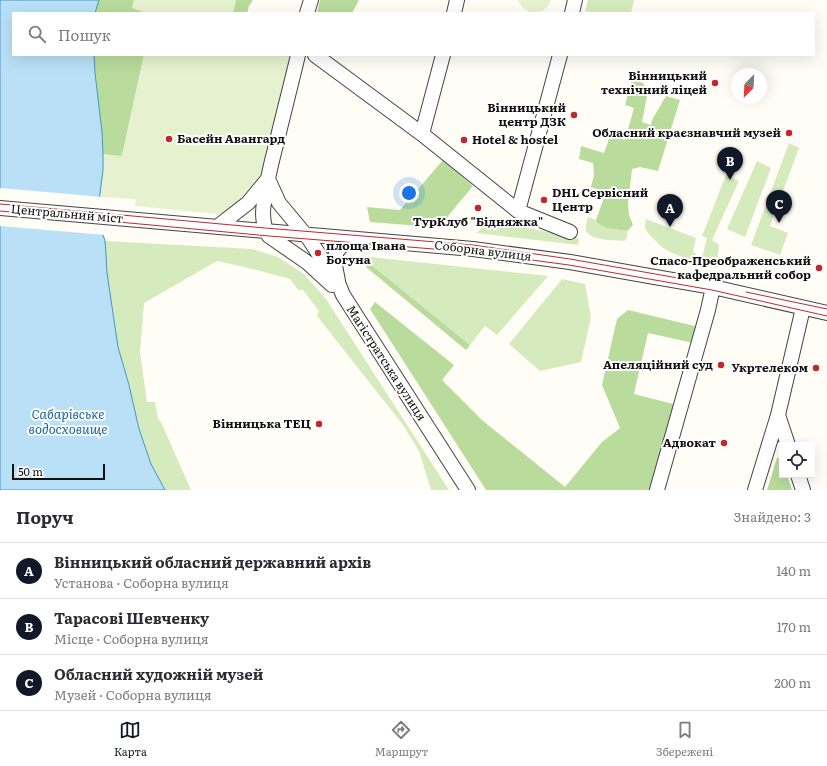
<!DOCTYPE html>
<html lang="uk">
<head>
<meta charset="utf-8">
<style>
	body { margin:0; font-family:Literata,serif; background:#f7f7f7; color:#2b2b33 }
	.controls { position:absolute; right:12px; bottom:12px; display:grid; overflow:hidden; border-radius:0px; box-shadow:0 4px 16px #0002 }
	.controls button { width:36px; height:36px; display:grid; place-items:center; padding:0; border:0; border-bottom:1px solid #e1e1e2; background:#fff; color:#2b2b33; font:20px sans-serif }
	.compass { position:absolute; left:731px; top:68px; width:36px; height:36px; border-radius:50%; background:#fff; box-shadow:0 4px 16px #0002; rotate:204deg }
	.scale { position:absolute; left:12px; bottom:10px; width:93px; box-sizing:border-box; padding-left:4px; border:2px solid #111; border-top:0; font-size:11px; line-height:14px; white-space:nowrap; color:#111; -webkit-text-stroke:3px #fff; paint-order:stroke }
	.you { position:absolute; left:409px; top:193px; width:14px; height:14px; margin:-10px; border:3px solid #fff; border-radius:50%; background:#1a73e8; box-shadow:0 0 0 6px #1a73e833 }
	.badge { display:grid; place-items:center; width:26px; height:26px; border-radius:50%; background:#111827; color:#fff; font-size:13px; font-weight:700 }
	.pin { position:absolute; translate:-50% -33px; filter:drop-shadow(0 1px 2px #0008) }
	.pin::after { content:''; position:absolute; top:21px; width:14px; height:12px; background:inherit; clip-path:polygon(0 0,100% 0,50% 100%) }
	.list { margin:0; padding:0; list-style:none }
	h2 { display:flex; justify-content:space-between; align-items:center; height:52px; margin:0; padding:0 16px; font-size:17px }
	h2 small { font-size:13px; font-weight:400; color:#7c7c81 }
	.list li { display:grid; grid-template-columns:26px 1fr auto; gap:12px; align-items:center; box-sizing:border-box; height:56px; padding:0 16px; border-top:1px solid #e1e1e2 }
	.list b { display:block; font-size:15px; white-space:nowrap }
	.list p { margin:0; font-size:13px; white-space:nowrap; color:#7c7c81 }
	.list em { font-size:13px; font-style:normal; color:#7c7c81 }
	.icon { flex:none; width:22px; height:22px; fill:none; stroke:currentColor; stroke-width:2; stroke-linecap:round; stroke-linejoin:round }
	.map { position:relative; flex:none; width:827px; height:490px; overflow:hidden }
	.search { position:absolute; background:#fff; box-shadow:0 4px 16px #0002; left:12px; right:12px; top:12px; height:44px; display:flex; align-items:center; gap:10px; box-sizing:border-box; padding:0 14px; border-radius:0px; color:#7c7c81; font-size:15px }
	.sheet { height:220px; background:#fff }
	nav { display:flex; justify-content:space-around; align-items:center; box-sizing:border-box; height:56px; border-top:1px solid #e1e1e2; background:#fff; font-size:11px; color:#7c7c81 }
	nav a { display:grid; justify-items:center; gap:2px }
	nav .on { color:#111827 }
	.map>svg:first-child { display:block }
</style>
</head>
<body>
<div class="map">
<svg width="827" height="490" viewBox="0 0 827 490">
	<rect width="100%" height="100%" fill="#fffdf5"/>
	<!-- green -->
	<path fill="#d5ebbd" d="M 588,0 L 634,0 L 631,13 L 594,13 L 585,11 Z
		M 789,143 L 799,148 L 770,226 L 788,233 L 780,255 L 751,245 Z
		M 757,161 L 771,168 L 745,237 L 727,229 Z
		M 726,175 L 739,181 L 712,240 L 719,245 L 717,268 L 697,263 L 699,256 L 703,254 L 707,238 L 702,236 Z
		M 491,216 L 498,223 L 505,224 L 513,221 L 522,222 L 533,229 L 578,238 L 579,241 L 578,245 L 476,233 L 479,231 Z
		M 588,217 L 596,220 L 597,223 L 606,228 L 627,231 L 627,238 L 624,241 C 615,240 589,241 586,230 C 585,226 587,221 588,217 Z
		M 646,219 L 696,238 L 693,251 L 696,255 L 694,262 L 668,251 L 662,247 L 648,233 L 645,228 Z
		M 105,241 L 252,249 L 278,257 L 304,274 L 326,299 L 449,490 L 431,490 L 419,451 L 403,425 L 317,316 L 319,311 L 303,290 L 298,290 L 290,279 L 253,269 L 217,261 L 144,303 L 140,352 L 147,402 L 155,402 L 158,419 L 161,422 L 191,490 L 165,490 L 151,464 L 139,429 L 129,385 L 118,347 L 107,273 L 106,254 Z
		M 370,257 L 548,276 L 497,335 L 485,326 L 470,345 L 369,263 Z
		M 562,279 L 585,284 L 591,317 L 581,362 L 540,371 L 509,344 Z"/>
	<!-- forest -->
	<path fill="#b9dc9c" d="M 99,0 L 152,0 L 153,13 L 95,13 Z
		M 217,0 L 253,0 L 249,6 L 247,13 L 214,13 Z
		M 320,0 L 359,0 L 352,13 L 317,13 Z
		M 94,55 L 144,55 L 122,156 L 100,195 L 103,170 L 102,132 L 95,73 Z
		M 632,80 L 643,83 L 648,91 L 642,122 L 651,125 L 652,120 L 666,96 L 680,100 L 658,171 L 640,167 L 632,169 L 628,204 L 629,215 L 633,225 L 627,231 L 606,228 L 597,223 L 596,220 L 606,192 L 591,187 L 594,175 L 593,163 L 579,159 L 581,146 L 604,153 L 610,136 L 625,140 L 634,108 L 625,105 Z
		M 443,160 L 473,186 L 448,216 L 446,228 L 370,222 L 367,207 L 400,210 Z
		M 369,263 L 470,345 L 466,350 L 366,267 Z
		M 375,302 L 454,365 L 442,380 L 483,421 L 565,487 L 602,442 L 620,428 L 602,385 L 617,319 L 628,310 L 703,328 L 698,344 L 648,333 L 634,394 L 681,406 L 658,490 L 486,490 L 370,309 Z
		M 777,458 L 781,458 L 782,462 L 782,475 L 787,475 L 792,490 L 767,490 Z"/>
	<!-- pitch -->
	<path fill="#e6f2cf" d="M 134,0 L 235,0 L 236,1 L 233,13 L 146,13 L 132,8 Z
		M 518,0 L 551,0 C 545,17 524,16 518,0 Z
		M 144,55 L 293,55 L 263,181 L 230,211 L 218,214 L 135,206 L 136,199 L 100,197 L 103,170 L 103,154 L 122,156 Z"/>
	<!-- water -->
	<path fill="#b9e0f7" stroke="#3f96cf" d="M 0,0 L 99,0 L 95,13 L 13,13 L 13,55 L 94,55 L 95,73 L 102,132 L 103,154 L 103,170 L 97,216 L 105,241 L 106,254 L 107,273 L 118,347 L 129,385 L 139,429 L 151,464 L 165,490 L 0,490 Z"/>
	<!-- pier -->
	<path fill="#fffdf5" d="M 0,188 L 102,197 L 99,216 L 105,235 L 0,226 Z"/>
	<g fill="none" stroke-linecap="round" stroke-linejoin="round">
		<defs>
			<path id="minor" d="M 307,13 L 311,0
				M 454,13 L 457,0
				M 572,13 L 575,0
				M 298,55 C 291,85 283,115 276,145 C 271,164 266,184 264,203 C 262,213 263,227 269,236 L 308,263 L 332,285
				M 315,55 L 422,134 L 518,211 L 570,232
				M 422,134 L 443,55
				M 268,179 L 279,203 L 309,239 L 339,285 L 343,295 L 468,490
				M 0,208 L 473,249 L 570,262 L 649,276 L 713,287 L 827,313
				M 518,211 L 560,55
				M 217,227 L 248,203 L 267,180
				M 338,281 C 337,274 334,265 335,258 C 335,250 345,243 351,239
				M 778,415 L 788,445
				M 798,475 L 803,490
				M 657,490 L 708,310 L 713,287
				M 755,490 L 778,415 L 803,308"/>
		</defs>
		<!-- minor casing -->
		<use href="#minor" stroke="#444" stroke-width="16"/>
		<!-- minor -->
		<use href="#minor" stroke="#fff" stroke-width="14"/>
		<!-- tram -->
		<path stroke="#c4262e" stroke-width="1" d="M 0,204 L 265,228 L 473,245 L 570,259 L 678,278
			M 0,211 L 269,236 L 472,252 L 569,265 L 712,290 L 827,316
			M 746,292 L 827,309"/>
	</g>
	<!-- markers -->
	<g fill="#c4262e" stroke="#fff" stroke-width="1.5">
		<circle cx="715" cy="83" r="4"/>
		<circle cx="574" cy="115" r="4"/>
		<circle cx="789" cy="133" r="4"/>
		<circle cx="169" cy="139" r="4"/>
		<circle cx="464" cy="140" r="4"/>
		<circle cx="544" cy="200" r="4"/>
		<circle cx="478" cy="208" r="4"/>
		<circle cx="318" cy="253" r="4"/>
		<circle cx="819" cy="268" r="4"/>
		<circle cx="721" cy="365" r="4"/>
		<circle cx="816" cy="368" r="4"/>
		<circle cx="319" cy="424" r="4"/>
		<circle cx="724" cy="443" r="4"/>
	</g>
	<g text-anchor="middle" stroke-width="4" stroke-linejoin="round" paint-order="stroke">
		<!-- poi labels -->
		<g font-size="12" font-weight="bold" fill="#111" stroke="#fff" text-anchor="end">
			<text x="707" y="80">Вінницький<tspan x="707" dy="14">технічний ліцей</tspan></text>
			<text x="566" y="112">Вінницький<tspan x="566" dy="14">центр ДЗК</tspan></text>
			<text x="781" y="137">Обласний краєзнавчий музей</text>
			<text x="177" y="143" text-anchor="start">Басейн Авангард</text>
			<text x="472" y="144" text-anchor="start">Hotel &amp; hostel</text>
			<text x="552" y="197" text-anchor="start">DHL Сервісний<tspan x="552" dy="14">Центр</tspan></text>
			<text x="478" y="226" text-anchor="middle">ТурКлуб "Бідняжка"</text>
			<text x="326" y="250" text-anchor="start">площа Івана<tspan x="326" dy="14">Богуна</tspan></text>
			<text x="811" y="265">Спасо-Преображенський<tspan x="811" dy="14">кафедральний собор</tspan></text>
			<text x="713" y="369">Апеляційний суд</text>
			<text x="808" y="372">Укртелеком</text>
			<text x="311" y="428">Вінницька ТЕЦ</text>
			<text x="716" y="447">Адвокат</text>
		</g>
		<!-- street labels -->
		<g font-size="12" fill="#111" stroke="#fff">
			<text transform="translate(67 214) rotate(5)" y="4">Центральний міст</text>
			<text transform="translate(483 251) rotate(7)" y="4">Соборна вулиця</text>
			<text transform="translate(386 363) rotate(57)" y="4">Магістратська вулиця</text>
		</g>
		<!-- water labels -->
		<g font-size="13" font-style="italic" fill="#1768a6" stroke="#fff">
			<text x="68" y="419">Сабарівське<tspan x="68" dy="15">водосховище</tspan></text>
		</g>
	</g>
</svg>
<div class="controls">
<button><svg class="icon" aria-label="locate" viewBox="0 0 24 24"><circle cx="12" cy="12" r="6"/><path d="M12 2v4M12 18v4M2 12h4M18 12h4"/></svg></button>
</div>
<svg class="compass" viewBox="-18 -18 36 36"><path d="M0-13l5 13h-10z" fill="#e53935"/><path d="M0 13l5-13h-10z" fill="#7c7c81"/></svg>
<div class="scale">50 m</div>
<div class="you"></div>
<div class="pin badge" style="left:670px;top:227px">A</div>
<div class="pin badge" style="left:730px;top:180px">B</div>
<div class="pin badge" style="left:779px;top:223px">C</div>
<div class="search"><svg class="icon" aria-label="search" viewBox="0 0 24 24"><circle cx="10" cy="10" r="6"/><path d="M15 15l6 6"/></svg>Пошук</div>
</div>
<section class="sheet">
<h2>Поруч<small>Знайдено: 3</small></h2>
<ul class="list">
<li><span class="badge">A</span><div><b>Вінницький обласний державний архів</b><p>Установа · Соборна вулиця</p></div><em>140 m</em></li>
<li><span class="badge">B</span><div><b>Тарасові Шевченку</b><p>Місце · Соборна вулиця</p></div><em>170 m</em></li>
<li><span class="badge">C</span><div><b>Обласний художній музей</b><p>Музей · Соборна вулиця</p></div><em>200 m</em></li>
</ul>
</section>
<nav>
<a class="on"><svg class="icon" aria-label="map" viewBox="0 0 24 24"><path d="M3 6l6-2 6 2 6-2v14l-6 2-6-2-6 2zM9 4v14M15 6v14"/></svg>Карта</a>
<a><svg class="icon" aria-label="directions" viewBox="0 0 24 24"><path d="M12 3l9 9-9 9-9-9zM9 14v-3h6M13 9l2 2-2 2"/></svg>Маршрут</a>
<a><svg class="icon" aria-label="saved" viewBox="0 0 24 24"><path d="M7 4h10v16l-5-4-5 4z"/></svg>Збережені</a>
</nav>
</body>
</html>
